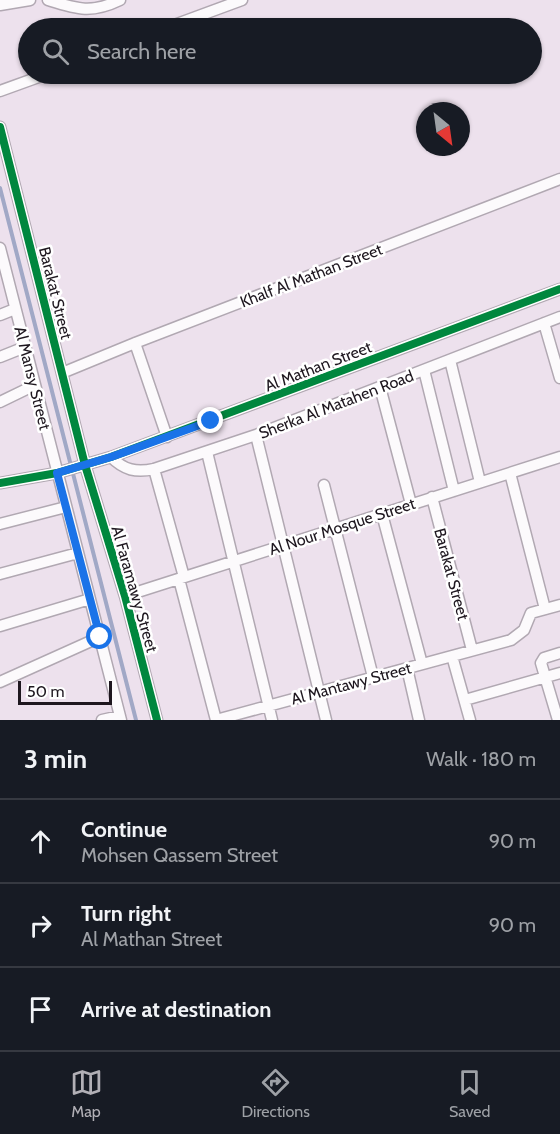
<!DOCTYPE html>
<html lang="en">
<head>
<meta charset="utf-8">
<style>
	body { margin:0; font-family:Cabin,sans-serif; background:#20242c; color:#f1f3f6 }
	.compass { position:absolute; left:416px; top:102px; width:54px; height:54px; border-radius:50%; background:#171b24; box-shadow:0 2px 4px #0004; rotate:151deg }
	.scale { position:absolute; left:18px; bottom:15px; width:94px; box-sizing:border-box; padding-left:6px; border:3px solid #1e171f; border-top:0; font-size:16px; line-height:21px; white-space:nowrap; color:#1e171f; -webkit-text-stroke:4px #fff; paint-order:stroke }
	.stop { position:absolute; width:18px; height:18px; margin:-14px; border:4px solid #1a73e8; border-radius:50%; background:#fff }
	.stop.end { background:#1a73e8; border-color:#fff; box-shadow:0 2px 6px #0008 }
	.list { margin:0; padding:0; list-style:none }
	h2 { display:flex; justify-content:space-between; align-items:center; height:78px; margin:0; padding:0 24px; font-size:26px }
	h2 small { font-size:20px; font-weight:400; color:#9ea1a6 }
	.list li { display:grid; grid-template-columns:39px 1fr auto; gap:18px; align-items:center; box-sizing:border-box; height:84px; padding:0 24px; border-top:2px solid #363941 }
	.list b { display:block; font-size:22px; white-space:nowrap }
	.list p { margin:0; font-size:20px; white-space:nowrap; color:#9ea1a6 }
	.list em { font-size:20px; font-style:normal; color:#9ea1a6 }
	.icon { flex:none; width:33px; height:33px; fill:none; stroke:currentColor; stroke-width:2; stroke-linecap:round; stroke-linejoin:round }
	.map { position:relative; flex:none; width:560px; height:720px; overflow:hidden }
	.search { position:absolute; background:#171b24; box-shadow:0 2px 4px #0004; left:18px; right:18px; top:18px; height:66px; display:flex; align-items:center; gap:15px; box-sizing:border-box; padding:0 21px; border-radius:33px; color:#9ea1a6; font-size:22px }
	.sheet { height:330px; background:#171b24 }
	nav { display:flex; justify-content:space-around; align-items:center; box-sizing:border-box; height:84px; border-top:2px solid #363941; background:#171b24; font-size:16px; color:#9ea1a6 }
	nav a { display:grid; justify-items:center; gap:3px }
	nav .on { color:#b2b0b6 }
	.map>svg:first-child { display:block }
</style>
</head>
<body>
<div class="map">
<svg width="560" height="720" viewBox="0 0 560 720">
	<rect width="100%" height="100%" fill="#ede1ed"/>
	<g fill="none" stroke-linecap="round" stroke-linejoin="round">
		<!-- stream -->
		<path stroke="#a1a8c6" stroke-width="4" d="M 0,188 L 136,720"/>
		<defs>
			<path id="street" d="M 48,0 C 77,9 91,14 120,0
				M 0,5 L 30,0
				M 166,28 L 242,0
				M 0,91 L 47,74
				M 0,127 L 85,465 L 125,596 L 157,720
				M 0,248 L 121,720
				M 0,315 L 15,309
				M 544,323 L 560,378
				M 135,343 L 167,437
				M 0,357 L 25,347
				M 450,360 L 480,482
				M 424,370 L 454,491
				M 62,373 L 135,343 L 560,179
				M 380,387 L 411,504
				M 0,402 L 35,385
				M 256,435 L 326,720
				M 207,452 L 272,720
				M 111,457 C 124,470 136,473 154,469 L 256,435 L 560,317
				M 154,469 L 184,577
				M 510,473 L 545,609
				M 0,483 L 57,473 L 111,457 L 560,289
				M 324,485 L 373,677
				M 432,497 L 472,650
				M 382,514 L 422,664
				M 0,524 L 66,507
				M 0,574 L 78,553
				M 179,579 L 216,720
				M 125,596 L 560,457
				M 0,626 L 90,599
				M 452,656 L 470,720
				M 407,668 L 419,720
				M 0,682 L 100,637
				M 465,700 L 560,673
				M 102,720 L 120,716
				M 216,720 L 511,640 L 524,630 L 531,613 L 560,605
				M 558,720 L 541,663 L 544,658 L 560,653"/>
		</defs>
		<!-- street casing -->
		<use href="#street" stroke="#b1a8b2" stroke-width="13"/>
		<!-- street -->
		<use href="#street" stroke="#fcfafc" stroke-width="10"/>
		<defs>
			<path id="cycleway" d="M 0,127 L 85,465 L 125,596 L 157,720
				M 0,483 L 57,473 L 111,457 L 560,289"/>
		</defs>
		<!-- cycleway casing -->
		<use href="#cycleway" stroke="#fff" stroke-width="11"/>
		<!-- cycleway -->
		<use href="#cycleway" stroke="#00873e" stroke-width="8"/>
	</g>
	<g fill="none" stroke-linecap="round" stroke-linejoin="round">
		<!-- route -->
		<path stroke="#1a73e8" stroke-width="8" d="M 100,637 L 57,473 L 111,457 L 211,421"/>
	</g>
	<g text-anchor="middle" stroke-width="5" stroke-linejoin="round" paint-order="stroke">
		<!-- street labels -->
		<g font-size="16" fill="#1e171f" stroke="#fff">
			<text transform="translate(311 275) rotate(-21)" y="6">Khalf Al Mathan Street</text>
			<text transform="translate(56 293) rotate(76)" y="6">Barakat Street</text>
			<text transform="translate(318 366) rotate(-21)" y="6">Al Mathan Street</text>
			<text transform="translate(33 378) rotate(76)" y="6">Al Mansy Street</text>
			<text transform="translate(336 404) rotate(-21)" y="6">Sherka Al Matahen Road</text>
			<text transform="translate(342 526) rotate(-18)" y="6">Al Nour Mosque Street</text>
			<text transform="translate(452 574) rotate(75)" y="6">Barakat Street</text>
			<text transform="translate(135 589) rotate(74)" y="6">Al Faramawy Street</text>
			<text transform="translate(351 683) rotate(-15)" y="6">Al Mantawy Street</text>
		</g>
	</g>
</svg>
<svg class="compass" viewBox="-18 -18 36 36"><path d="M0-13l5 13h-10z" fill="#e53935"/><path d="M0 13l5-13h-10z" fill="#9ea1a6"/></svg>
<div class="scale">50 m</div>
<div class="stop" style="left:100px;top:637px"></div>
<div class="stop end" style="left:211px;top:421px"></div>
<div class="search"><svg class="icon" aria-label="search" viewBox="0 0 24 24"><circle cx="10" cy="10" r="6"/><path d="M15 15l6 6"/></svg>Search here</div>
</div>
<section class="sheet">
<h2>3 min<small>Walk · 180 m</small></h2>
<ul class="list">
<li><svg class="icon" aria-label="ahead" viewBox="0 0 24 24"><path d="M12 20V5M6 11l6-6 6 6"/></svg><div><b>Continue</b><p>Mohsen Qassem Street</p></div><em>90 m</em></li>
<li><svg class="icon" aria-label="right" viewBox="0 0 24 24"><path d="M7 20v-9h11M14 6l5 5-5 5"/></svg><div><b>Turn right</b><p>Al Mathan Street</p></div><em>90 m</em></li>
<li><svg class="icon" aria-label="arrive" viewBox="0 0 24 24"><path d="M6 21V4h12l-3 4 3 4H6"/></svg><div><b>Arrive at destination</b></div></li>
</ul>
</section>
<nav>
<a class="on"><svg class="icon" aria-label="map" viewBox="0 0 24 24"><path d="M3 6l6-2 6 2 6-2v14l-6 2-6-2-6 2zM9 4v14M15 6v14"/></svg>Map</a>
<a><svg class="icon" aria-label="directions" viewBox="0 0 24 24"><path d="M12 3l9 9-9 9-9-9zM9 14v-3h6M13 9l2 2-2 2"/></svg>Directions</a>
<a><svg class="icon" aria-label="saved" viewBox="0 0 24 24"><path d="M7 4h10v16l-5-4-5 4z"/></svg>Saved</a>
</nav>
</body>
</html>
